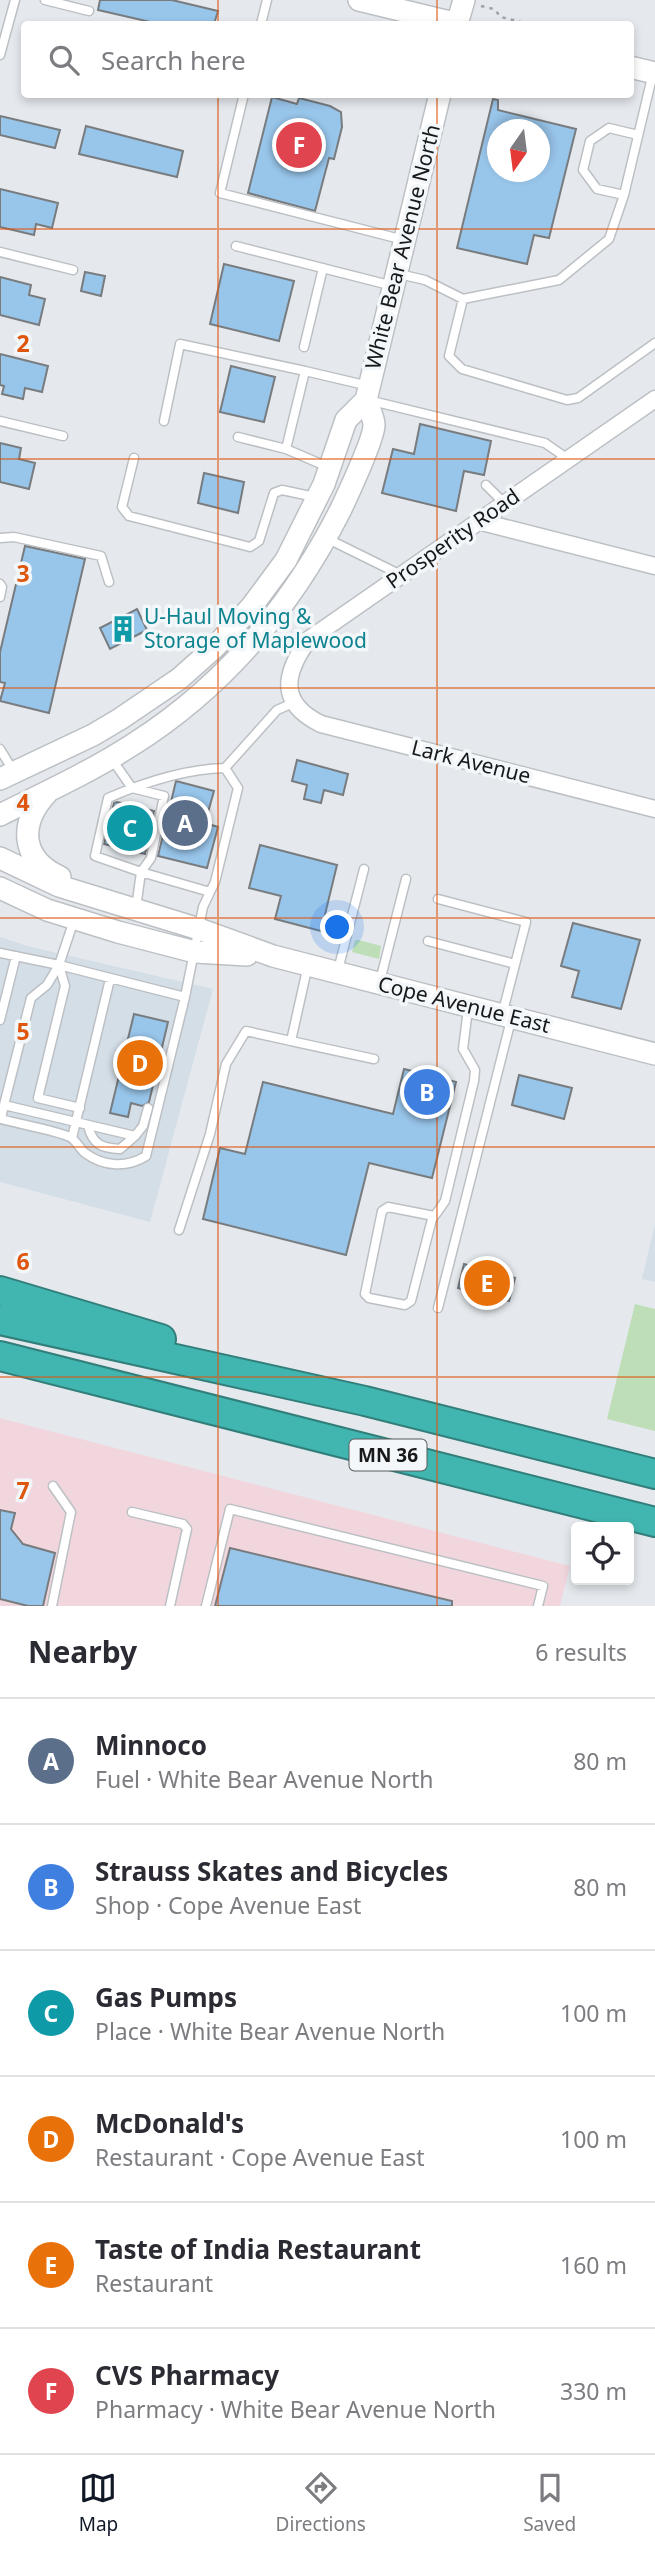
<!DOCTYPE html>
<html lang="en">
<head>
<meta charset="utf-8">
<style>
	body { margin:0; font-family:"Noto Sans",sans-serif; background:#f2f2f3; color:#2b2b33 }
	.controls { position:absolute; right:21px; bottom:21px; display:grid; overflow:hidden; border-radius:7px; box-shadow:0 4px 10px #0003 }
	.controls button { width:63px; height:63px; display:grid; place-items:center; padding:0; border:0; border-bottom:2px solid #e1e1e2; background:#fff; color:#2b2b33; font:35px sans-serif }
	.compass { position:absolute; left:487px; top:119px; width:63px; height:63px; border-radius:50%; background:#fff; box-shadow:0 4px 10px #0003; rotate:194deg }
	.you { position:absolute; left:338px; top:928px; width:24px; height:24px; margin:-18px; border:5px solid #fff; border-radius:50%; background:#1a73e8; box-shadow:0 0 0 10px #1a73e833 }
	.badge { display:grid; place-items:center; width:46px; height:46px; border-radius:50%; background:#111827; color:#fff; font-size:23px; font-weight:700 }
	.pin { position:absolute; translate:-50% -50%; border:4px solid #fff; box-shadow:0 2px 7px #0006 }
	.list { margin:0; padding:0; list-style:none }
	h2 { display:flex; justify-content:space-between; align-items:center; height:91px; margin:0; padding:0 28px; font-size:30px }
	h2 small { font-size:23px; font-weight:400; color:#7c7c81 }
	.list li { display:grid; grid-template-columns:46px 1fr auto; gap:21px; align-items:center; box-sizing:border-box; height:126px; padding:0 28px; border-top:2px solid #e1e1e2 }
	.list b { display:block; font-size:26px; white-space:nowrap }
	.list p { margin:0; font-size:23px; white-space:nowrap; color:#7c7c81 }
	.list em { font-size:23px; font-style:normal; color:#7c7c81 }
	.icon { flex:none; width:38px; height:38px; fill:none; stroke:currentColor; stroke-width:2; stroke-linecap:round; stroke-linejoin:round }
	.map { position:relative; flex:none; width:655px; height:1606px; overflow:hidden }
	.search { position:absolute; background:#fff; box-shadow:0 4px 10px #0003; left:21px; right:21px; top:21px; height:77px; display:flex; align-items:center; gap:18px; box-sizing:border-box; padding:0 24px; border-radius:7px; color:#7c7c81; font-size:26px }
	.sheet { height:847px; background:#fff }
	nav { display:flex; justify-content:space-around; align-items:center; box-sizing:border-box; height:98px; border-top:2px solid #e1e1e2; background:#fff; font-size:19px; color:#7c7c81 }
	nav a { display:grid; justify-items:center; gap:4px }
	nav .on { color:#111827 }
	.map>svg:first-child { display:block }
</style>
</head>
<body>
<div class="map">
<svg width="655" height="1606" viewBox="0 0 655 1606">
	<rect width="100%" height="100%" fill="#e5e9ed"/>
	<!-- built -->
	<path fill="#d4dee7" d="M 0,937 L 31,947 L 213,989 L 150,1222 L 0,1182 Z
		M 655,1224 L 655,1282 L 642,1279 Z"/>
	<!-- industrial -->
	<path fill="#f1d7dd" d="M 0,1418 L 570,1566 L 560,1606 L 0,1606 Z"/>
	<!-- green -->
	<path fill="#bddeb7" d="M 359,940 L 381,946 L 379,959 L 352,952 L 355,940 Z
		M 635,1304 L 655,1309 L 655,1431 L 607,1419 Z"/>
	<!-- building -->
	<path fill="#98c5ea" stroke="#787c7f" stroke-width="2" fill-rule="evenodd" d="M 100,0 L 172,0 L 218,11 L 214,24 L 159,24 L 98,10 Z
		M 272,97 L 297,104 L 299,98 L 330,106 L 341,112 L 342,127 L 334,159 L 329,158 L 315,211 L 248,193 Z
		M 493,99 L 498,100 L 498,110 L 576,129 L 549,238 L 534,235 L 527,264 L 457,248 ZM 498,130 L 540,130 L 540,172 L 498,172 Z
		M 0,116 L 60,130 L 55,148 L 0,135 Z
		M 86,126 L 183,151 L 177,177 L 79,154 Z
		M 0,189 L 58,203 L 52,228 L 36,224 L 34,235 L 0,227 Z
		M 224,264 L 294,281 L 279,341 L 210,324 Z
		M 85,272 L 105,276 L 101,296 L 81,291 Z
		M 0,277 L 31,285 L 29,295 L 45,299 L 39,325 L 0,315 Z
		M 0,354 L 48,366 L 42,392 L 25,388 L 23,399 L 2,394 L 4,386 L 0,385 Z
		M 231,366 L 275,377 L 264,422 L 220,412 Z
		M 420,424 L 491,441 L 484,475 L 464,471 L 456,511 L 382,493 L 393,449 L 414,454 Z
		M 0,443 L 21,448 L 19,459 L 35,463 L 29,489 L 0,482 Z
		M 204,473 L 244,482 L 238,513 L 198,503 Z
		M 25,546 L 85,559 L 49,713 L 0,701 L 5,683 L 0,682 L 0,652 Z
		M 137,609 L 147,630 L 110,649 L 100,628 Z
		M 297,760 L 348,774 L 343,795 L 324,790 L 321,803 L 304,799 L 307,785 L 292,781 Z
		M 176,781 L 214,791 L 205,823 L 218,827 L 207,868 L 158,856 Z
		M 117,802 L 154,811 L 145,854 L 104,844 L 114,803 Z
		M 260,845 L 337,865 L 321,931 L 275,919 L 281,896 L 249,888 Z
		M 573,923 L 640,940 L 621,1009 L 572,997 L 579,971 L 561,966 Z
		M 134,1014 L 168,1022 L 149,1102 L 142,1106 L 131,1103 L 128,1117 L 110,1113 Z
		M 404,1069 L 456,1082 L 432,1178 L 369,1163 L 346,1255 L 203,1219 L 220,1148 L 245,1154 L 263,1082 L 393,1114 Z
		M 519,1075 L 572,1088 L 564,1119 L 512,1105 Z
		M 464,1264 L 515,1278 L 509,1301 L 458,1288 Z
		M 0,1510 L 15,1513 L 11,1529 L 23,1544 L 55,1553 L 43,1606 L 28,1606 L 0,1599 Z
		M 230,1548 L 452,1601 L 452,1606 L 215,1606 Z"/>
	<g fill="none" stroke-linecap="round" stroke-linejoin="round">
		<defs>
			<path id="lane" d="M 45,0 L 89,11
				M 261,24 L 267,0
				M 0,55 L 15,0
				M 244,94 L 220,193 L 404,240
				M 638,135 L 609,128 L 590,141 L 583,170 L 597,189 L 624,195 L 653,73
				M 624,195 L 609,239 L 559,280 L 463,299 L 449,356 L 462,369 L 567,400 L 578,398 L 655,343
				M 236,246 L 393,286
				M 0,252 L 73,270
				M 399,274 L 425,280 L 463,299
				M 304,347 L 323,268
				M 368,400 L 545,443 L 568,459
				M 0,421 L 63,436
				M 164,421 L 180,344 L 305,371
				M 238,437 L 286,449
				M 134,458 L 122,507 L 129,516 L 250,547 L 259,541 L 274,493 L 282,490 L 315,497
				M 328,467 L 286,449 L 305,371 L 369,386
				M 486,485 L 504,503
				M 0,538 L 14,537 L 101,556 L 109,582
				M 328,539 L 401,575
				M 0,584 L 2,587 L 0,597
				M 0,749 L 14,772
				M 225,768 L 277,710 L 293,703
				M 438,899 L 526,922 L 502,1015
				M 136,908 L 141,872 L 95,856 L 108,798 C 145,782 185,769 225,768 L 238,788 L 215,882 L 210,892
				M 74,920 L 59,965 L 185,997 L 203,907 L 210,892 L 141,872 L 151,858 L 164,796 L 132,788 L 111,758
				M 428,941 L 515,964
				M 0,953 L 59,965
				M 59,965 L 47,985 L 31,998 L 4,1105 L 135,1136 L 143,1126 L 148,1108
				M 59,965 L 65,986 L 38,1098 L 80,1108
				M 338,970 L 364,869
				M 380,981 L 406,879
				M 0,1020 L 16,956
				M 291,1041 L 374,1059
				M 4,1105 L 1,1119 C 19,1124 55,1130 70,1137 C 76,1140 80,1149 85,1153 C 104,1167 127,1168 146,1156 L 185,997
				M 88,1126 C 93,1145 102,1148 120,1149 L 135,1136
				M 72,1138 L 110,979
				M 434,1216 L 388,1207 L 382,1211 L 365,1294 L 369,1298 L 405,1305 L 411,1301 L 432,1219 C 437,1213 441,1207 445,1201 L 474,1081 L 475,1070 L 463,1049 L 468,1009
				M 179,1230 L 210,1134 L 226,1064 L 246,1031 L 291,1041 L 308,965
				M 438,1308 L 511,1020
				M 132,1512 L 183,1524 L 187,1529 L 170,1606
				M 52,1606 L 71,1512 L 53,1486
				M 206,1606 L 230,1509 L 543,1586 L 538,1606"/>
			<path id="street" d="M 655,399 L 308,640 C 284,674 278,703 321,724 L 655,809
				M 478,521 L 655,566"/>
			<path id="secondary" d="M 359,0 L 458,24
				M 457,24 L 464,0
				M 630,67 L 655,73
				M 0,779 L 93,735 L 120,719 L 179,679 L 215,647 L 252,606 L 286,560 L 324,484 L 346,420 L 366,400 L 440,94
				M 47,793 C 19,823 20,859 60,877
				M 0,815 C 44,793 90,772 132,745 C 224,687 292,606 341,509 C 348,494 374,439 374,425 C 374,417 368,407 366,400
				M 0,858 L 59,886 L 199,929 L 273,956 L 655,1054
				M 0,888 L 47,910 L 118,932 L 195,952 L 247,955"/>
			<path id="highway" d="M 0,1291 L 161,1339
				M 0,1320 L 365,1401 L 655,1474
				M 0,1356 L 655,1522"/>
		</defs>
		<!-- lane casing -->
		<use href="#lane" stroke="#bcc0c4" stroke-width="11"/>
		<!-- street casing -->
		<use href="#street" stroke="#bcc0c4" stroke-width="19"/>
		<!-- secondary casing -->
		<use href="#secondary" stroke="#bcc0c4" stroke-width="24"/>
		<!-- highway casing -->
		<use href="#highway" stroke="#327e7a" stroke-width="32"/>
		<!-- path -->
		<path stroke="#a2a5a8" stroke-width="2.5" stroke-dasharray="3.5 5" stroke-linecap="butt" d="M 481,6 L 494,9 L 501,17 L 529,24"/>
		<!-- lane -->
		<use href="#lane" stroke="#fff" stroke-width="8"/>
		<!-- street -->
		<use href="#street" stroke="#fff" stroke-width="16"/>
		<!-- secondary -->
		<use href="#secondary" stroke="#fff" stroke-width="21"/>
		<!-- highway -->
		<use href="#highway" stroke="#41b5af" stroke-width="28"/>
	</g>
	<!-- grid -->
	<path fill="none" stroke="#de560d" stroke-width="2" stroke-opacity="0.55" d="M 218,0 L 218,24M 437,0 L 437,24M 218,94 L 218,1606M 437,94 L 437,1606M 0,229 L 655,229M 0,459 L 655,459M 0,688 L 655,688M 0,918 L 655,918M 0,1147 L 655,1147M 0,1377 L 655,1377"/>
	<!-- icons -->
	<defs>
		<symbol id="building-bare" viewBox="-9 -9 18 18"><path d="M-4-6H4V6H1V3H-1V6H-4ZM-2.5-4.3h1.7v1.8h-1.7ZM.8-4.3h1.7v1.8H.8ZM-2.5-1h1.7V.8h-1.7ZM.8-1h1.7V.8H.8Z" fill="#0f9aa8" stroke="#f3f7fa" stroke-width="2.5" paint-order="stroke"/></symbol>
	</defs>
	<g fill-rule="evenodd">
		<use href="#building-bare" x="104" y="610" width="38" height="38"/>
	</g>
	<g text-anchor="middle" stroke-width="7" stroke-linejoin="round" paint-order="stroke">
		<!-- shield labels -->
		<rect fill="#f3f7fa" stroke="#585b5c" stroke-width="2" x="349.5" y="1439.5" width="77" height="31" rx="5"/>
		<g font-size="19" font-weight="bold" fill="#161819">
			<text x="388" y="1462">MN 36</text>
		</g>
		<!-- street labels -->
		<g font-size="21" fill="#161819" stroke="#f3f7fa">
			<text transform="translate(403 247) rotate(-76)" y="7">White Bear Avenue North</text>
			<text transform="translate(453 539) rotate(-35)" y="7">Prosperity Road</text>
			<text transform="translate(471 762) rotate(14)" y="7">Lark Avenue</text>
			<text transform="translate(464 1005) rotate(14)" y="7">Cope Avenue East</text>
		</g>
		<!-- culture labels -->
		<g font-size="21" fill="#0d838f" stroke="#f3f7fa" text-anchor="start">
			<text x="144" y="624">U-Haul Moving &amp;<tspan x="144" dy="24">Storage of Maplewood</tspan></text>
		</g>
	</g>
	<g font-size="23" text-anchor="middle" font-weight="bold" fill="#de560d" stroke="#f3f7fa" stroke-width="7" stroke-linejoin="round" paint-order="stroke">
		<text x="23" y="352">2</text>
		<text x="23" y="582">3</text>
		<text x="23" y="811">4</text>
		<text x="23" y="1040">5</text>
		<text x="23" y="1270">6</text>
		<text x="23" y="1499">7</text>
	</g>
</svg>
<div class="controls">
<button><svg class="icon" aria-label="locate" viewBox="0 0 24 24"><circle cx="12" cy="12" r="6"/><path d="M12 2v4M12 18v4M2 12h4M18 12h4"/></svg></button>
</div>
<svg class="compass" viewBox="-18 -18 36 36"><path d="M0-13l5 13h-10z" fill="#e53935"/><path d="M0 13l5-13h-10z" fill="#7c7c81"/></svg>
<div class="you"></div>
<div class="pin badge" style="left:185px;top:823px;background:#5c6f8a">A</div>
<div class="pin badge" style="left:427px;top:1092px;background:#3f7fe0">B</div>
<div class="pin badge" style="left:130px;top:828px;background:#0f9aa8">C</div>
<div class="pin badge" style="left:140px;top:1063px;background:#e8710a">D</div>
<div class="pin badge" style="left:487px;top:1283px;background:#e8710a">E</div>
<div class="pin badge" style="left:299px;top:145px;background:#e0444e">F</div>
<div class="search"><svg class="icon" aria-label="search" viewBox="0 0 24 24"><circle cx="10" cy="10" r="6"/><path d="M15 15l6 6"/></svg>Search here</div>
</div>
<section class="sheet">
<h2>Nearby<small>6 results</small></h2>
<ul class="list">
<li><span class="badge" style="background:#5c6f8a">A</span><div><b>Minnoco</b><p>Fuel · White Bear Avenue North</p></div><em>80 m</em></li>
<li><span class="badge" style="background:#3f7fe0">B</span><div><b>Strauss Skates and Bicycles</b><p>Shop · Cope Avenue East</p></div><em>80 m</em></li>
<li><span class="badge" style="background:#0f9aa8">C</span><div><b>Gas Pumps</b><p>Place · White Bear Avenue North</p></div><em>100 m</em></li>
<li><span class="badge" style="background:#e8710a">D</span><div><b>McDonald's</b><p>Restaurant · Cope Avenue East</p></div><em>100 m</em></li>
<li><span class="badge" style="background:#e8710a">E</span><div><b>Taste of India Restaurant</b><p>Restaurant</p></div><em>160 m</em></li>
<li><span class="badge" style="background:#e0444e">F</span><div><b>CVS Pharmacy</b><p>Pharmacy · White Bear Avenue North</p></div><em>330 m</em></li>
</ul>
</section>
<nav>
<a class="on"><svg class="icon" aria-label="map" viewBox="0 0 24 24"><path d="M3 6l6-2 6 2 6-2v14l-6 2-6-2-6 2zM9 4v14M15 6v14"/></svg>Map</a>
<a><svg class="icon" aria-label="directions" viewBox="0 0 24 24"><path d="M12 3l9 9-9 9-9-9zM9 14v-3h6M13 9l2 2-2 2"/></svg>Directions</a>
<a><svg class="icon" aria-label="saved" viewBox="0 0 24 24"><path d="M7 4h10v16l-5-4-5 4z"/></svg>Saved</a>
</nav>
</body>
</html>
